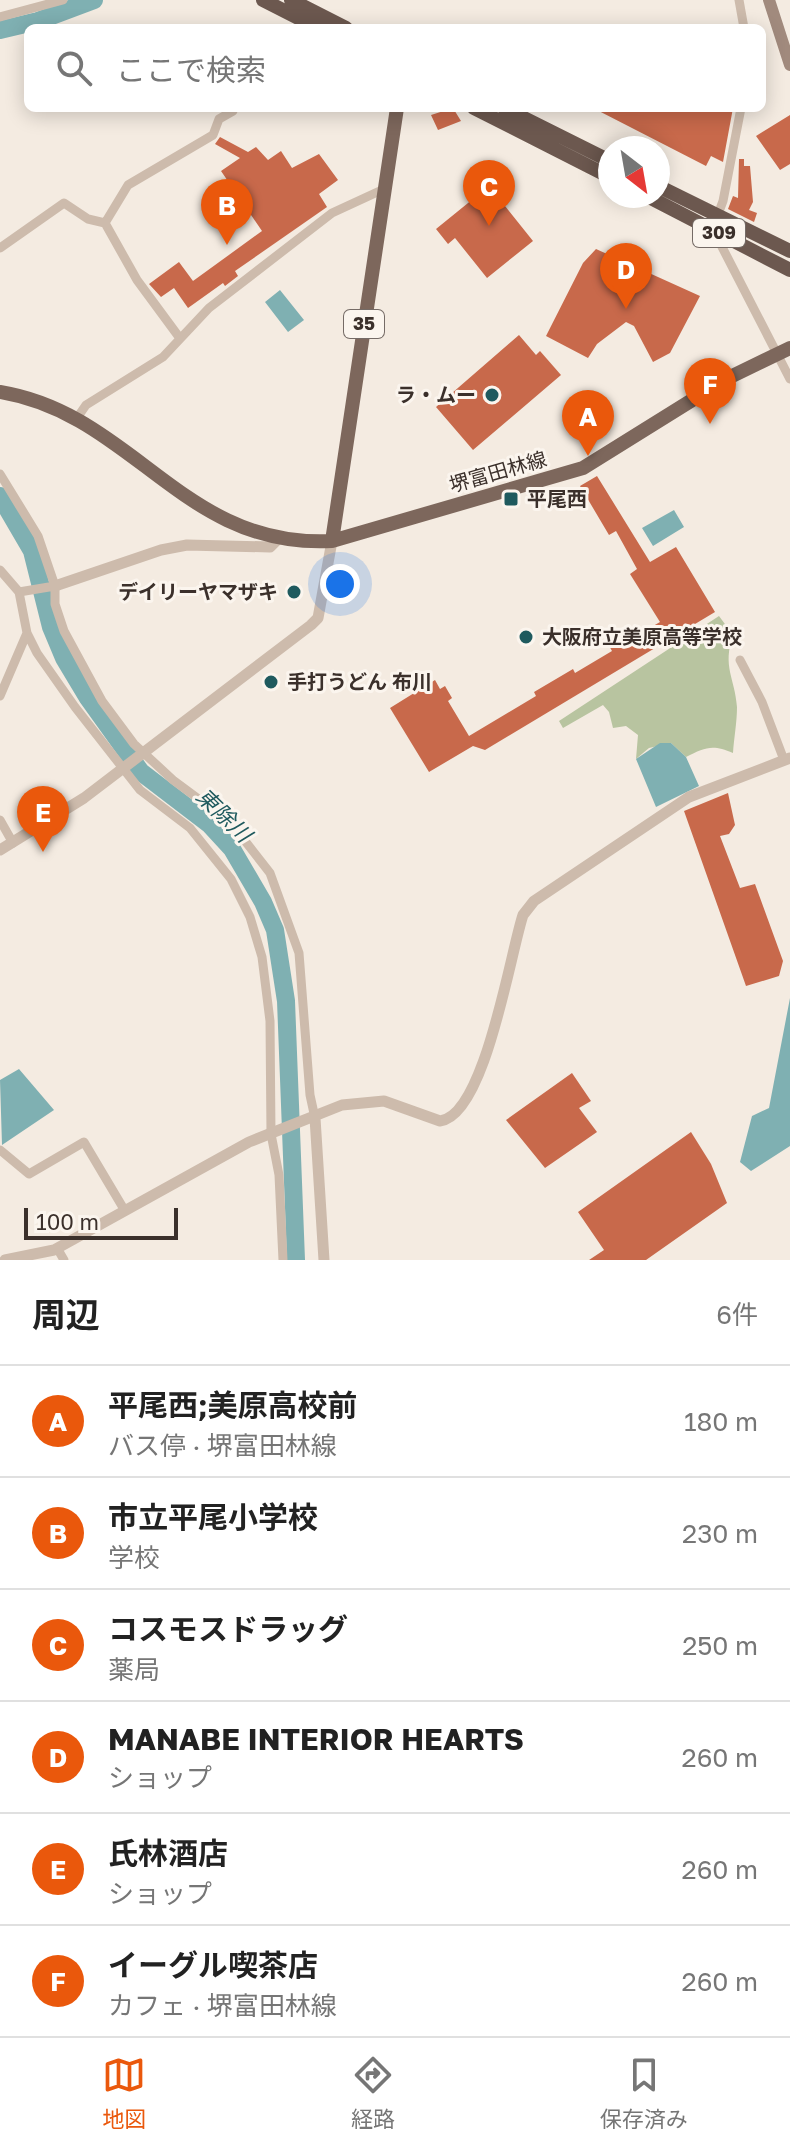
<!DOCTYPE html>
<html lang="ja">
<head>
<meta charset="utf-8">
<style>
	body { margin:0; font-family:"Golos Text","Noto Sans JP",sans-serif; background:#f6f6f6; color:#222 }
	.compass { position:absolute; left:598px; top:136px; width:72px; height:72px; border-radius:50%; background:#fff; box-shadow:0 4px 20px #0003; rotate:149deg }
	.scale { position:absolute; left:24px; bottom:20px; width:154px; box-sizing:border-box; padding-left:8px; border:4px solid #3b302b; border-top:0; font-size:22px; line-height:28px; white-space:nowrap; color:#3b302b; -webkit-text-stroke:6px #fbf5ee; paint-order:stroke }
	.you { position:absolute; left:340px; top:584px; width:28px; height:28px; margin:-20px; border:6px solid #fff; border-radius:50%; background:#1a73e8; box-shadow:0 0 0 12px #1a73e833 }
	.badge { display:grid; place-items:center; width:52px; height:52px; border-radius:50%; background:#ea580c; color:#fff; font-size:26px; font-weight:700 }
	.pin { position:absolute; translate:-50% -66px; filter:drop-shadow(0 2px 4px #0008) }
	.pin::after { content:''; position:absolute; top:42px; width:28px; height:24px; background:inherit; clip-path:polygon(0 0,100% 0,50% 100%) }
	.list { margin:0; padding:0; list-style:none }
	h2 { display:flex; justify-content:space-between; align-items:center; height:104px; margin:0; padding:0 32px; font-size:34px }
	h2 small { font-size:26px; font-weight:400; color:#767676 }
	.list li { display:grid; grid-template-columns:52px 1fr auto; gap:24px; align-items:center; box-sizing:border-box; height:112px; padding:0 32px; border-top:2px solid #e0e0e0 }
	.list b { display:block; font-size:30px; white-space:nowrap }
	.list p { margin:0; font-size:26px; white-space:nowrap; color:#767676 }
	.list em { font-size:26px; font-style:normal; color:#767676 }
	.icon { flex:none; width:44px; height:44px; fill:none; stroke:currentColor; stroke-width:2; stroke-linecap:round; stroke-linejoin:round }
	.map { position:relative; flex:none; width:790px; height:1260px; overflow:hidden }
	.search { position:absolute; background:#fff; box-shadow:0 4px 20px #0003; left:24px; right:24px; top:24px; height:88px; display:flex; align-items:center; gap:20px; box-sizing:border-box; padding:0 28px; border-radius:12px; color:#767676; font-size:30px }
	.sheet { height:776px; background:#fff }
	nav { display:flex; justify-content:space-around; align-items:center; box-sizing:border-box; height:112px; border-top:2px solid #e0e0e0; background:#fff; font-size:22px; color:#767676 }
	nav a { display:grid; justify-items:center; gap:4px }
	nav .on { color:#ea580c }
	.map>svg:first-child { display:block }
</style>
</head>
<body>
<div class="map">
<svg width="790" height="1260" viewBox="0 0 790 1260">
	<rect width="100%" height="100%" fill="#f4ebe1"/>
	<!-- green -->
	<path fill="#b8c4a0" d="M 719,616 L 733,635 C 722,667 735,678 737,707 C 737,722 734,738 733,753 C 713,744 705,747 686,757 L 671,743 L 649,748 L 636,759 L 638,735 L 626,726 L 613,728 L 609,712 L 603,705 L 563,728 L 559,721 Z"/>
	<!-- water -->
	<path fill="#7fb0b2" d="M 280,290 L 304,320 L 288,332 L 265,302 Z
		M 674,510 L 684,527 L 653,546 L 642,528 Z
		M 660,743 L 671,743 L 686,757 L 699,786 L 656,807 L 636,759 Z
		M 790,998 L 790,1146 L 751,1171 L 740,1162 L 752,1116 L 769,1108 Z
		M 19,1069 L 54,1110 L 2,1145 L 0,1080 Z"/>
	<g fill="none" stroke-linecap="round" stroke-linejoin="round">
		<!-- river -->
		<path stroke="#7fb0b2" stroke-width="18" d="M 0,30 L 38,21 L 94,0
			M 0,496 L 32,551 L 51,627 L 64,658 L 88,698 L 141,772 L 209,824 L 232,849 L 263,902 L 275,930 L 286,1001 L 296,1260"/>
	</g>
	<!-- building -->
	<path fill="#c8694b" d="M 453,108 L 461,121 L 438,130 L 431,115 Z
		M 593,108 L 733,108 L 723,162 L 711,156 L 706,166 Z
		M 790,115 L 790,164 L 780,170 L 756,136 Z
		M 220,137 L 248,152 L 256,147 L 268,160 L 281,151 L 292,168 L 319,154 L 338,180 L 319,194 L 327,207 L 235,271 L 238,276 L 225,286 L 223,283 L 188,308 L 174,288 L 161,297 L 149,284 L 179,262 L 193,281 L 262,231 L 221,171 L 240,158 L 215,144 Z
		M 739,159 L 744,159 L 744,166 L 750,166 L 753,202 L 749,210 L 757,213 L 754,222 L 728,209 L 733,196 L 738,198 Z
		M 489,186 L 533,241 L 487,278 L 455,238 L 448,244 L 436,229 Z
		M 596,249 L 700,296 L 670,353 L 653,362 L 634,326 L 626,322 L 597,344 L 588,358 L 546,336 L 583,263 Z
		M 519,335 L 536,355 L 540,351 L 561,375 L 473,450 L 436,407 Z
		M 597,476 L 650,562 L 676,547 L 715,612 L 485,750 L 473,746 L 429,772 L 390,708 L 435,680 L 440,689 L 445,686 L 452,698 L 448,701 L 469,736 L 536,696 L 534,692 L 573,669 L 575,673 L 612,651 L 607,642 L 617,636 L 622,644 L 660,622 L 630,574 L 637,569 L 616,531 L 609,535 L 580,486 Z
		M 728,793 L 735,825 L 729,834 L 720,836 L 740,888 L 755,884 L 783,961 L 779,976 L 746,986 L 684,811 Z
		M 572,1073 L 591,1101 L 579,1108 L 597,1132 L 545,1168 L 506,1120 Z
		M 691,1132 L 711,1164 L 727,1203 L 646,1260 L 589,1260 L 604,1250 L 578,1212 Z"/>
	<g fill="none" stroke-linecap="round" stroke-linejoin="round">
		<!-- minor -->
		<path stroke="#cdbbac" stroke-width="9" d="M 739,0 L 744,28
			M 0,17 L 63,0
			M 717,217 L 723,201 L 741,108
			M 724,235 L 721,245 L 790,379
			M 0,248 L 64,203 L 88,219 L 105,223
			M 179,337 L 137,280 L 105,223 L 128,185 L 213,135 L 219,119 L 233,111
			M 77,418 L 86,405 L 163,357 L 209,308 L 332,213 L 384,189
			M 0,474 L 38,536 L 55,586 L 55,604 L 64,631 L 102,701 L 134,744 L 173,780 L 231,823 L 270,873 L 299,953 L 310,1095 L 315,1118
			M 0,570 L 19,592 L 27,633 L 37,653 L 75,707 L 140,790 L 190,828 L 231,879 L 250,917 L 262,957 L 270,1021 L 271,1134 L 279,1175 L 283,1260
			M 19,592 L 55,586
			M 740,660 L 762,702 L 784,760
			M 0,696 L 27,633
			M 0,820 L 13,843
			M 0,1150 L 29,1174 L 84,1142 L 125,1211
			M 57,1248 L 64,1260"/>
		<!-- tertiary -->
		<path stroke="#cdbbac" stroke-width="11" d="M 55,586 L 161,550 L 187,545 L 270,547 L 278,539
			M 0,850 L 84,798 L 311,625 L 318,618 L 332,541
			M 315,1118 L 324,1260
			M 5,1260 L 54,1250 L 249,1142 L 342,1105 L 384,1101 L 440,1121 C 485,1116 510,954 523,915 L 534,901 L 689,797 L 790,758"/>
		<!-- secondary -->
		<path stroke="#a18a7d" stroke-width="12" d="M 769,0 L 790,65"/>
		<!-- primary -->
		<path stroke="#7d675c" stroke-width="14" d="M 0,392 C 134,414 183,549 332,541 L 583,468 L 726,379 L 790,348
			M 332,541 L 397,108"/>
		<!-- trunk -->
		<path stroke="#6c584f" stroke-width="14" d="M 263,0 L 318,28
			M 291,0 L 346,28
			M 474,108 L 610,177
			M 504,108 L 610,161
			M 658,186 L 790,251
			M 647,196 L 790,270"/>
	</g>
	<!-- markers -->
	<g fill="#1f5a5e" stroke="#fbf5ee" stroke-width="3">
		<circle cx="492" cy="395" r="8"/>
		<rect x="503" y="491" width="16" height="16" rx="4"/>
		<circle cx="294" cy="592" r="8"/>
		<circle cx="526" cy="637" r="8"/>
		<circle cx="271" cy="682" r="8"/>
	</g>
	<g text-anchor="middle" stroke-width="6" stroke-linejoin="round" paint-order="stroke">
		<!-- shield labels -->
		<g fill="#fbf5ee" stroke="#756b66" stroke-width="2">
			<rect x="693" y="219" width="52" height="28" rx="6"/>
			<rect x="344" y="310" width="40" height="28" rx="6"/>
		</g>
		<g font-size="18" font-weight="bold" fill="#3b302b">
			<text x="719" y="239">309</text>
			<text x="364" y="330">35</text>
		</g>
		<!-- poi labels -->
		<g font-size="20" font-weight="bold" fill="#3b302b" stroke="#fbf5ee" text-anchor="start">
			<text x="476" y="402" text-anchor="end">ラ・ムー</text>
			<text x="527" y="506">平尾西</text>
			<text x="278" y="599" text-anchor="end">デイリーヤマザキ</text>
			<text x="542" y="644">大阪府立美原高等学校</text>
			<text x="287" y="689">手打うどん 布川</text>
		</g>
		<!-- street labels -->
		<g font-size="20" fill="#3b302b" stroke="#fbf5ee">
			<text transform="translate(498 472) rotate(-16)" y="7">堺富田林線</text>
		</g>
		<!-- water labels -->
		<g font-size="22" font-style="italic" fill="#1f5a5e" stroke="#fbf5ee">
			<text transform="translate(224 815) rotate(44)" y="8">東除川</text>
		</g>
	</g>
</svg>
<svg class="compass" viewBox="-18 -18 36 36"><path d="M0-13l5 13h-10z" fill="#e53935"/><path d="M0 13l5-13h-10z" fill="#767676"/></svg>
<div class="scale">100 m</div>
<div class="you"></div>
<div class="pin badge" style="left:588px;top:456px">A</div>
<div class="pin badge" style="left:227px;top:245px">B</div>
<div class="pin badge" style="left:489px;top:226px">C</div>
<div class="pin badge" style="left:626px;top:309px">D</div>
<div class="pin badge" style="left:43px;top:852px">E</div>
<div class="pin badge" style="left:710px;top:424px">F</div>
<div class="search"><svg class="icon" aria-label="search" viewBox="0 0 24 24"><circle cx="10" cy="10" r="6"/><path d="M15 15l6 6"/></svg>ここで検索</div>
</div>
<section class="sheet">
<h2>周辺<small>6件</small></h2>
<ul class="list">
<li><span class="badge">A</span><div><b>平尾西;美原高校前</b><p>バス停 · 堺富田林線</p></div><em>180 m</em></li>
<li><span class="badge">B</span><div><b>市立平尾小学校</b><p>学校</p></div><em>230 m</em></li>
<li><span class="badge">C</span><div><b>コスモスドラッグ</b><p>薬局</p></div><em>250 m</em></li>
<li><span class="badge">D</span><div><b>MANABE INTERIOR HEARTS</b><p>ショップ</p></div><em>260 m</em></li>
<li><span class="badge">E</span><div><b>氏林酒店</b><p>ショップ</p></div><em>260 m</em></li>
<li><span class="badge">F</span><div><b>イーグル喫茶店</b><p>カフェ · 堺富田林線</p></div><em>260 m</em></li>
</ul>
</section>
<nav>
<a class="on"><svg class="icon" aria-label="map" viewBox="0 0 24 24"><path d="M3 6l6-2 6 2 6-2v14l-6 2-6-2-6 2zM9 4v14M15 6v14"/></svg>地図</a>
<a><svg class="icon" aria-label="directions" viewBox="0 0 24 24"><path d="M12 3l9 9-9 9-9-9zM9 14v-3h6M13 9l2 2-2 2"/></svg>経路</a>
<a><svg class="icon" aria-label="saved" viewBox="0 0 24 24"><path d="M7 4h10v16l-5-4-5 4z"/></svg>保存済み</a>
</nav>
</body>
</html>
